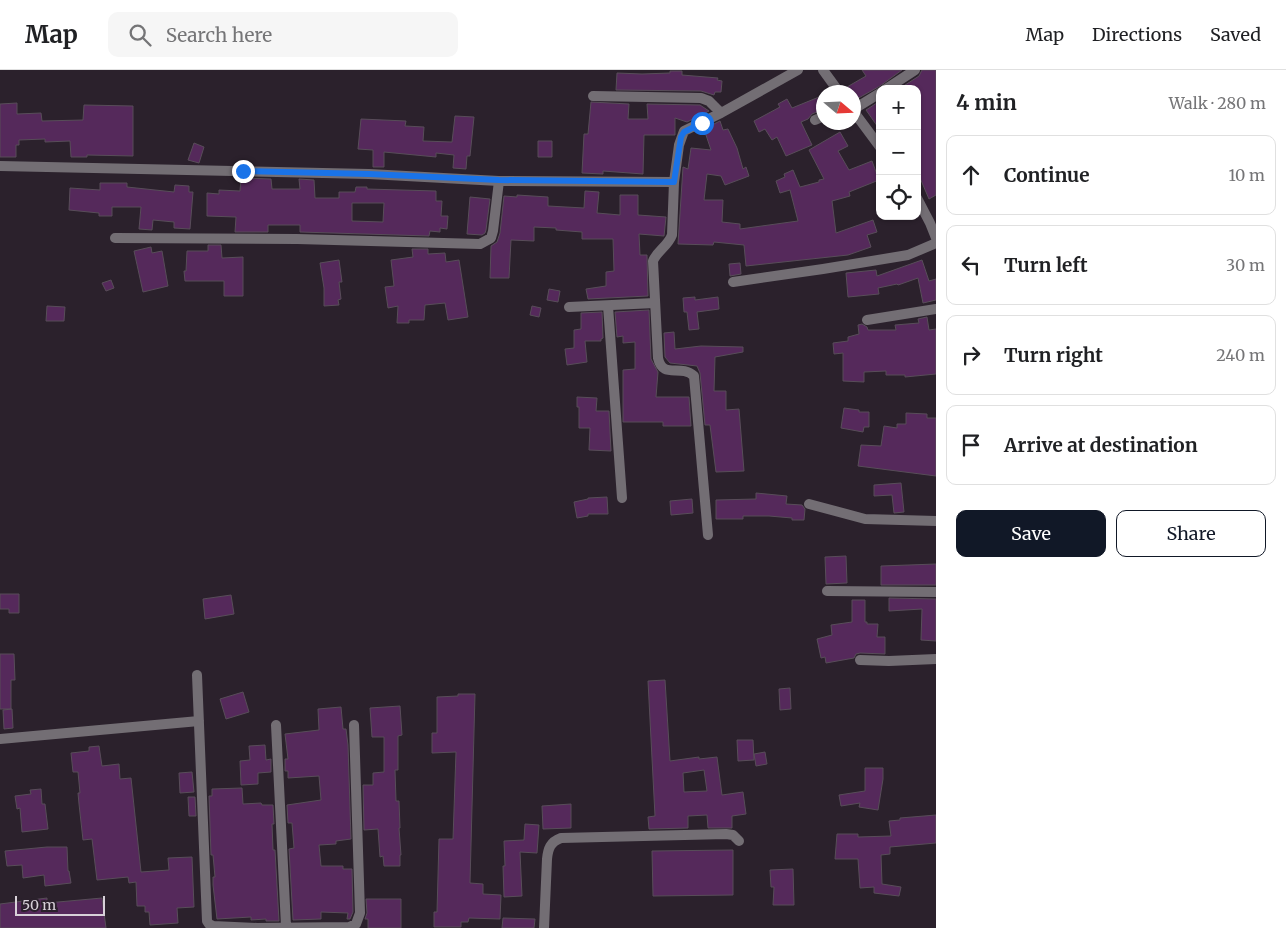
<!DOCTYPE html>
<html lang="en">
<head>
<meta charset="utf-8">
<style>
	body { margin:0; font-family:Merriweather,serif; background:#f6f6f6; color:#202124 }
	.controls { position:absolute; right:15px; top:15px; display:grid; overflow:hidden; border-radius:10px; box-shadow:0 1px 4px #0004 }
	.controls button { width:45px; height:45px; display:grid; place-items:center; padding:0; border:0; border-bottom:1px solid #e0e0e0; background:#fff; color:#202124; font:25px sans-serif }
	.compass { position:absolute; left:816px; top:15px; width:45px; height:45px; border-radius:50%; background:#fff; box-shadow:0 1px 4px #0004; rotate:109deg }
	.scale { position:absolute; left:15px; bottom:12px; width:90px; box-sizing:border-box; padding-left:5px; border:2px solid #d8d1d9; border-top:0; font-size:14px; line-height:18px; white-space:nowrap; color:#d8d1d9; -webkit-text-stroke:4px #2b212c; paint-order:stroke }
	.stop { position:absolute; width:15px; height:15px; margin:-11px; border:4px solid #1a73e8; border-radius:50%; background:#fff }
	.stop.end { background:#1a73e8; border-color:#fff; box-shadow:0 1px 5px #0008 }
	.list { margin:0; padding:0; list-style:none }
	h2 { display:flex; justify-content:space-between; align-items:center; height:65px; margin:0; padding:0 20px; font-size:21px }
	h2 small { font-size:16px; font-weight:400; color:#757577 }
	.list li { display:grid; grid-template-columns:32px 1fr auto; gap:15px; align-items:center; box-sizing:border-box; height:80px; margin:0 10px 10px; padding:0 10px; border:1px solid #e0e0e0; border-radius:10px }
	.list b { display:block; font-size:19px; white-space:nowrap }
	.list em { font-size:16px; font-style:normal; color:#757577 }
	.actions { display:flex; gap:10px; padding:15px 20px }
	.actions a { flex:1; padding:11px 0; border:1px solid #111827; border-radius:10px; text-align:center; font-size:18px; color:#111827 }
	.actions .main { background:#111827; color:#fff }
	.icon { flex:none; width:28px; height:28px; fill:none; stroke:currentColor; stroke-width:2; stroke-linecap:round; stroke-linejoin:round }
	.map { position:relative; flex:none; width:936px; height:858px; overflow:hidden }
	header { display:flex; align-items:center; gap:30px; box-sizing:border-box; height:70px; padding:0 25px; background:#fff; border-bottom:1px solid #e0e0e0 }
	header strong { font-size:24px }
	nav { display:flex; gap:28px; margin-inline-start:auto; font-size:18px }
	.search { width:350px; height:45px; background:#f6f6f6; display:flex; align-items:center; gap:12px; box-sizing:border-box; padding:0 18px; border-radius:10px; color:#757577; font-size:19px }
	main { display:flex }
	aside { flex:1; background:#fff }
	.map>svg:first-child { display:block }
</style>
</head>
<body>
<header>
<strong>Map</strong>
<div class="search"><svg class="icon" aria-label="search" viewBox="0 0 24 24"><circle cx="10" cy="10" r="6"/><path d="M15 15l6 6"/></svg>Search here</div>
<nav><a>Map</a><a>Directions</a><a>Saved</a></nav>
</header>
<main>
<div class="map">
<svg width="936" height="858" viewBox="0 0 936 858">
	<rect width="100%" height="100%" fill="#2b212c"/>
	<!-- building -->
	<path fill="#55295b" stroke="#584d59" fill-rule="evenodd" d="M 862,0 L 902,0 L 880,16 L 855,30 L 854,22 L 850,22 L 847,17 L 866,6 Z
		M 922,0 L 936,0 L 936,125 L 929,129 L 917,101 L 917,19 L 899,19 L 919,6 Z
		M 670,1 L 682,1 L 682,5 L 718,8 L 717,10 L 722,11 L 721,22 L 715,22 L 714,25 L 701,21 L 616,20 L 617,3 L 642,4 L 670,3 Z
		M 824,25 L 824,39 L 812,44 L 808,49 L 801,52 L 812,75 L 786,86 L 777,67 L 772,70 L 765,59 L 759,62 L 754,51 L 780,37 L 778,34 L 787,29 L 792,38 Z
		M 880,31 L 880,60 L 866,40 Z
		M 591,32 L 629,34 L 628,49 L 648,49 L 647,34 L 700,35 L 709,41 L 687,52 L 675,48 L 675,65 L 644,65 L 643,104 L 603,101 L 603,104 L 582,103 L 584,64 L 588,64 Z
		M 17,33 L 17,44 L 41,43 L 42,51 L 83,50 L 84,35 L 133,36 L 133,86 L 87,85 L 87,87 L 71,87 L 70,71 L 45,72 L 45,69 L 19,70 L 19,75 L 16,75 L 16,87 L 0,87 L 0,34 Z
		M 455,46 L 474,47 L 470,86 L 467,86 L 466,99 L 453,98 L 454,85 L 436,83 L 436,87 L 384,82 L 384,97 L 373,97 L 373,80 L 358,79 L 361,49 L 406,51 L 405,56 L 424,57 L 423,71 L 452,72 Z
		M 720,51 L 723,60 L 728,59 L 737,78 L 743,99 L 746,97 L 749,106 L 725,115 L 721,106 L 707,104 L 704,130 L 723,130 L 722,152 L 740,154 L 740,159 L 798,151 L 790,120 L 780,123 L 776,111 L 785,107 L 784,104 L 793,100 L 800,117 L 819,112 L 819,110 L 824,109 L 809,80 L 840,62 L 848,76 L 838,81 L 849,100 L 872,91 L 879,110 L 849,122 L 850,126 L 832,131 L 836,163 L 873,150 L 877,162 L 867,165 L 871,177 L 848,185 L 746,196 L 744,175 L 714,172 L 713,175 L 678,174 L 683,97 L 688,99 L 691,78 L 711,80 L 704,59 Z
		M 538,71 L 552,71 L 552,87 L 538,87 Z
		M 194,73 L 204,77 L 199,93 L 188,90 Z
		M 241,108 L 271,109 L 272,119 L 300,119 L 299,109 L 314,110 L 315,128 L 339,128 L 339,122 L 355,122 L 356,117 L 367,117 L 367,119 L 436,121 L 436,131 L 442,131 L 441,146 L 448,146 L 447,159 L 440,158 L 440,162 L 430,161 L 429,166 L 300,162 L 300,155 L 268,155 L 268,162 L 235,162 L 236,147 L 207,146 L 207,123 L 219,124 L 219,120 L 240,121 ZM 352,133 L 384,133 L 383,152 L 352,151 Z
		M 100,113 L 127,113 L 127,117 L 174,122 L 175,115 L 189,116 L 189,122 L 193,122 L 190,159 L 174,158 L 174,152 L 153,150 L 152,160 L 139,159 L 141,137 L 112,137 L 112,146 L 99,146 L 99,143 L 69,140 L 70,118 L 100,120 Z
		M 585,121 L 599,122 L 597,143 L 620,145 L 620,125 L 638,125 L 638,145 L 666,147 L 664,166 L 639,164 L 640,185 L 647,185 L 648,226 L 588,229 L 586,219 L 606,216 L 606,202 L 614,201 L 613,169 L 582,169 L 582,162 L 556,160 L 556,158 L 534,157 L 534,171 L 511,170 L 509,208 L 490,208 L 491,176 L 497,172 L 500,163 L 504,126 L 517,127 L 517,125 L 548,127 L 548,136 L 584,138 Z
		M 470,127 L 490,129 L 486,160 L 485,163 L 482,165 L 467,164 Z
		M 208,175 L 221,175 L 222,188 L 243,187 L 243,226 L 224,226 L 224,211 L 185,211 L 184,201 L 186,201 L 187,181 L 208,181 Z
		M 151,177 L 152,183 L 162,181 L 168,216 L 143,222 L 134,181 Z
		M 412,179 L 428,179 L 428,184 L 445,183 L 446,192 L 459,190 L 468,247 L 448,250 L 445,233 L 425,235 L 424,250 L 409,250 L 409,253 L 397,253 L 398,236 L 388,238 L 385,217 L 394,216 L 391,190 L 413,187 Z
		M 339,190 L 342,212 L 339,212 L 341,229 L 338,230 L 339,235 L 324,236 L 324,218 L 320,193 Z
		M 922,190 L 929,211 L 936,209 L 936,230 L 923,233 L 918,208 L 898,215 L 897,214 L 878,218 L 879,224 L 848,227 L 846,203 L 876,200 L 877,206 Z
		M 740,193 L 741,204 L 730,206 L 729,194 Z
		M 111,210 L 114,218 L 106,221 L 102,213 Z
		M 549,219 L 560,221 L 558,232 L 547,230 Z
		M 695,227 L 695,230 L 718,227 L 719,239 L 697,242 L 699,259 L 689,260 L 687,242 L 684,242 L 683,228 Z
		M 47,236 L 65,237 L 64,251 L 46,251 Z
		M 532,236 L 541,238 L 539,247 L 530,245 Z
		M 649,240 L 651,289 L 658,302 L 656,327 L 689,327 L 691,356 L 663,356 L 663,352 L 623,352 L 623,300 L 635,299 L 635,272 L 623,273 L 623,266 L 617,267 L 615,242 Z
		M 602,242 L 603,268 L 601,269 L 601,271 L 585,271 L 587,292 L 567,295 L 565,279 L 574,278 L 574,260 L 581,259 L 581,243 Z
		M 927,247 L 929,260 L 936,259 L 936,304 L 905,307 L 905,305 L 886,305 L 886,301 L 864,302 L 864,312 L 843,311 L 843,283 L 834,284 L 833,273 L 848,271 L 848,267 L 859,264 L 858,255 L 862,254 L 867,257 L 868,260 L 896,260 L 895,255 L 919,253 L 918,249 Z
		M 674,262 L 675,279 L 701,276 L 743,277 L 743,282 L 715,287 L 714,321 L 726,321 L 726,340 L 739,339 L 744,401 L 716,402 L 710,355 L 705,355 L 700,303 L 697,296 L 670,293 L 665,287 L 664,263 Z
		M 577,327 L 597,328 L 596,341 L 609,341 L 611,381 L 589,380 L 590,358 L 579,358 L 579,337 L 577,337 Z
		M 844,338 L 859,340 L 859,342 L 869,342 L 869,357 L 864,357 L 863,362 L 841,358 Z
		M 906,343 L 927,344 L 927,348 L 936,348 L 936,406 L 858,396 L 861,375 L 881,376 L 884,356 L 897,358 L 897,354 L 906,354 Z
		M 901,413 L 904,442 L 894,443 L 892,425 L 874,426 L 874,415 Z
		M 756,423 L 787,426 L 786,434 L 802,435 L 805,439 L 804,450 L 792,450 L 792,448 L 769,446 L 743,446 L 743,449 L 716,449 L 716,430 L 756,429 Z
		M 607,427 L 608,444 L 588,444 L 588,446 L 577,448 L 574,432 L 588,429 L 588,428 Z
		M 692,429 L 693,443 L 671,445 L 670,431 Z
		M 846,486 L 847,513 L 826,514 L 825,487 Z
		M 936,494 L 936,515 L 881,515 L 881,496 Z
		M 0,524 L 19,524 L 19,543 L 9,543 L 9,539 L 0,539 Z
		M 231,525 L 234,544 L 205,549 L 203,529 Z
		M 889,528 L 936,529 L 936,571 L 921,570 L 922,539 L 889,541 Z
		M 852,530 L 865,530 L 865,552 L 867,552 L 867,554 L 878,554 L 877,567 L 885,567 L 885,584 L 860,583 L 856,584 L 854,588 L 826,593 L 825,587 L 821,588 L 817,569 L 832,565 L 831,555 L 852,552 Z
		M 0,584 L 14,584 L 15,610 L 11,610 L 11,639 L 0,639 Z
		M 665,610 L 670,691 L 699,687 L 699,689 L 717,687 L 722,725 L 743,722 L 746,744 L 732,746 L 732,758 L 708,758 L 707,745 L 688,746 L 688,758 L 649,759 L 648,747 L 655,746 L 648,611 ZM 704,700 L 707,721 L 684,722 L 683,703 Z
		M 790,618 L 791,639 L 780,640 L 779,619 Z
		M 243,622 L 249,642 L 226,649 L 220,629 Z
		M 458,624 L 475,624 L 470,813 L 483,814 L 483,824 L 501,825 L 500,849 L 469,848 L 468,852 L 461,852 L 461,857 L 434,857 L 434,842 L 437,842 L 439,769 L 453,769 L 456,682 L 432,683 L 432,663 L 437,663 L 437,627 L 458,626 Z
		M 400,636 L 402,665 L 398,666 L 398,700 L 395,700 L 396,731 L 399,731 L 400,758 L 399,758 L 401,785 L 400,785 L 400,796 L 384,796 L 383,786 L 380,787 L 378,759 L 364,760 L 363,715 L 373,715 L 373,703 L 384,702 L 384,667 L 372,667 L 370,638 Z
		M 341,637 L 343,659 L 346,659 L 348,675 L 351,769 L 336,771 L 336,774 L 319,775 L 321,796 L 343,796 L 343,799 L 352,799 L 353,842 L 350,849 L 347,849 L 348,843 L 321,842 L 321,849 L 293,850 L 289,779 L 294,778 L 292,753 L 288,753 L 287,735 L 321,730 L 319,706 L 288,708 L 288,701 L 285,701 L 285,689 L 288,689 L 285,664 L 319,660 L 318,639 Z
		M 12,639 L 13,658 L 4,659 L 3,640 Z
		M 737,670 L 753,670 L 754,690 L 738,691 Z
		M 265,675 L 266,690 L 271,689 L 271,702 L 258,703 L 258,714 L 241,715 L 240,691 L 250,690 L 249,676 Z
		M 99,676 L 102,696 L 119,694 L 120,709 L 131,708 L 141,802 L 169,800 L 168,788 L 192,787 L 194,837 L 177,838 L 178,853 L 150,855 L 149,842 L 145,842 L 145,836 L 137,836 L 136,812 L 129,813 L 128,807 L 97,810 L 92,769 L 83,770 L 79,734 L 78,723 L 80,723 L 78,702 L 73,702 L 71,683 L 89,681 L 89,677 Z
		M 765,682 L 767,694 L 756,696 L 754,684 Z
		M 865,698 L 883,698 L 883,709 L 878,740 L 859,737 L 860,733 L 841,736 L 839,725 L 865,721 Z
		M 192,702 L 194,722 L 180,723 L 179,703 Z
		M 242,718 L 243,734 L 261,733 L 262,735 L 273,735 L 274,754 L 272,754 L 273,780 L 275,780 L 279,851 L 266,851 L 266,849 L 251,850 L 251,847 L 217,849 L 213,815 L 213,807 L 215,807 L 213,785 L 211,785 L 209,726 L 212,726 L 212,719 Z
		M 41,719 L 42,734 L 45,734 L 48,759 L 22,762 L 20,738 L 17,739 L 15,726 L 31,724 L 30,720 Z
		M 188,727 L 195,727 L 196,746 L 189,746 Z
		M 571,734 L 571,758 L 543,759 L 542,736 Z
		M 936,745 L 936,773 L 890,777 L 890,784 L 881,785 L 882,814 L 901,817 L 899,826 L 874,823 L 874,817 L 860,818 L 858,789 L 835,789 L 837,764 L 858,764 L 858,767 L 891,766 L 889,751 L 900,750 L 900,748 Z
		M 525,754 L 539,755 L 537,783 L 520,782 L 522,826 L 504,827 L 503,796 L 505,796 L 504,771 L 524,770 Z
		M 47,777 L 67,777 L 68,801 L 69,801 L 71,813 L 45,816 L 44,805 L 23,808 L 22,795 L 7,796 L 5,781 Z
		M 733,780 L 733,825 L 653,826 L 652,781 Z
		M 793,799 L 794,835 L 773,835 L 774,817 L 771,817 L 770,800 Z
		M 47,828 L 47,833 L 102,828 L 106,858 L 0,858 L 0,834 Z
		M 366,829 L 401,829 L 401,858 L 368,858 L 368,849 L 365,849 L 367,843 Z
		M 503,848 L 535,849 L 534,858 L 502,858 Z"/>
	<g fill="none" stroke-linecap="round" stroke-linejoin="round">
		<!-- minor -->
		<path stroke="#736e74" stroke-width="10" d="M 886,19 L 915,0
			M 593,26 L 701,28 L 709,31 L 721,43
			M 854,39 L 880,23
			M 815,50 L 824,46
			M 0,96 L 369,104 L 499,111
			M 674,112 L 672,165 C 668,176 657,181 653,191 L 658,288 C 663,310 680,293 694,306 L 708,465
			M 115,168 L 297,169 L 480,174 L 491,168 L 493,161 L 499,111 L 674,112 L 679,75 L 684,61 L 721,43 L 798,0
			M 733,212 L 823,199 L 908,185 L 936,173
			M 608,236 L 622,428
			M 569,237 L 655,233
			M 867,250 L 936,239
			M 809,434 L 865,449 L 936,451
			M 827,521 L 936,522
			M 860,590 L 889,591 L 936,589
			M 197,605 L 207,851 L 209,854 L 213,856 L 257,858 L 349,857 L 356,854 L 360,843 L 354,655
			M 276,655 L 286,856
			M 0,669 L 199,651
			M 544,858 L 547,789 C 548,779 550,772 561,768 L 726,764 L 733,765 L 739,771"/>
		<!-- tertiary -->
		<path stroke="#736e74" stroke-width="10" d="M 823,0 L 839,22
			M 854,42 L 880,77
			M 917,128 L 930,153 L 936,168"/>
	</g>
	<g fill="none" stroke-linecap="round" stroke-linejoin="round">
		<!-- route -->
		<path stroke="#1a73e8" stroke-width="6" d="M 243,101 L 369,104 L 499,110 L 674,112 L 681,67 L 684,62 L 702,53"/>
	</g>
</svg>
<div class="controls">
<button>+</button>
<button>−</button>
<button><svg class="icon" aria-label="locate" viewBox="0 0 24 24"><circle cx="12" cy="12" r="6"/><path d="M12 2v4M12 18v4M2 12h4M18 12h4"/></svg></button>
</div>
<svg class="compass" viewBox="-18 -18 36 36"><path d="M0-13l5 13h-10z" fill="#e53935"/><path d="M0 13l5-13h-10z" fill="#757577"/></svg>
<div class="scale">50 m</div>
<div class="stop" style="left:702px;top:53px"></div>
<div class="stop end" style="left:243px;top:101px"></div>
</div>
<aside>
<h2>4 min<small>Walk · 280 m</small></h2>
<ul class="list">
<li><svg class="icon" aria-label="ahead" viewBox="0 0 24 24"><path d="M12 20V5M6 11l6-6 6 6"/></svg><div><b>Continue</b></div><em>10 m</em></li>
<li><svg class="icon" aria-label="left" viewBox="0 0 24 24"><path d="M17 20v-9H6M10 6l-5 5 5 5"/></svg><div><b>Turn left</b></div><em>30 m</em></li>
<li><svg class="icon" aria-label="right" viewBox="0 0 24 24"><path d="M7 20v-9h11M14 6l5 5-5 5"/></svg><div><b>Turn right</b></div><em>240 m</em></li>
<li><svg class="icon" aria-label="arrive" viewBox="0 0 24 24"><path d="M6 21V4h12l-3 4 3 4H6"/></svg><div><b>Arrive at destination</b></div></li>
</ul>
<div class="actions"><a class="main">Save</a><a>Share</a></div>
</aside>
</main>
</body>
</html>
